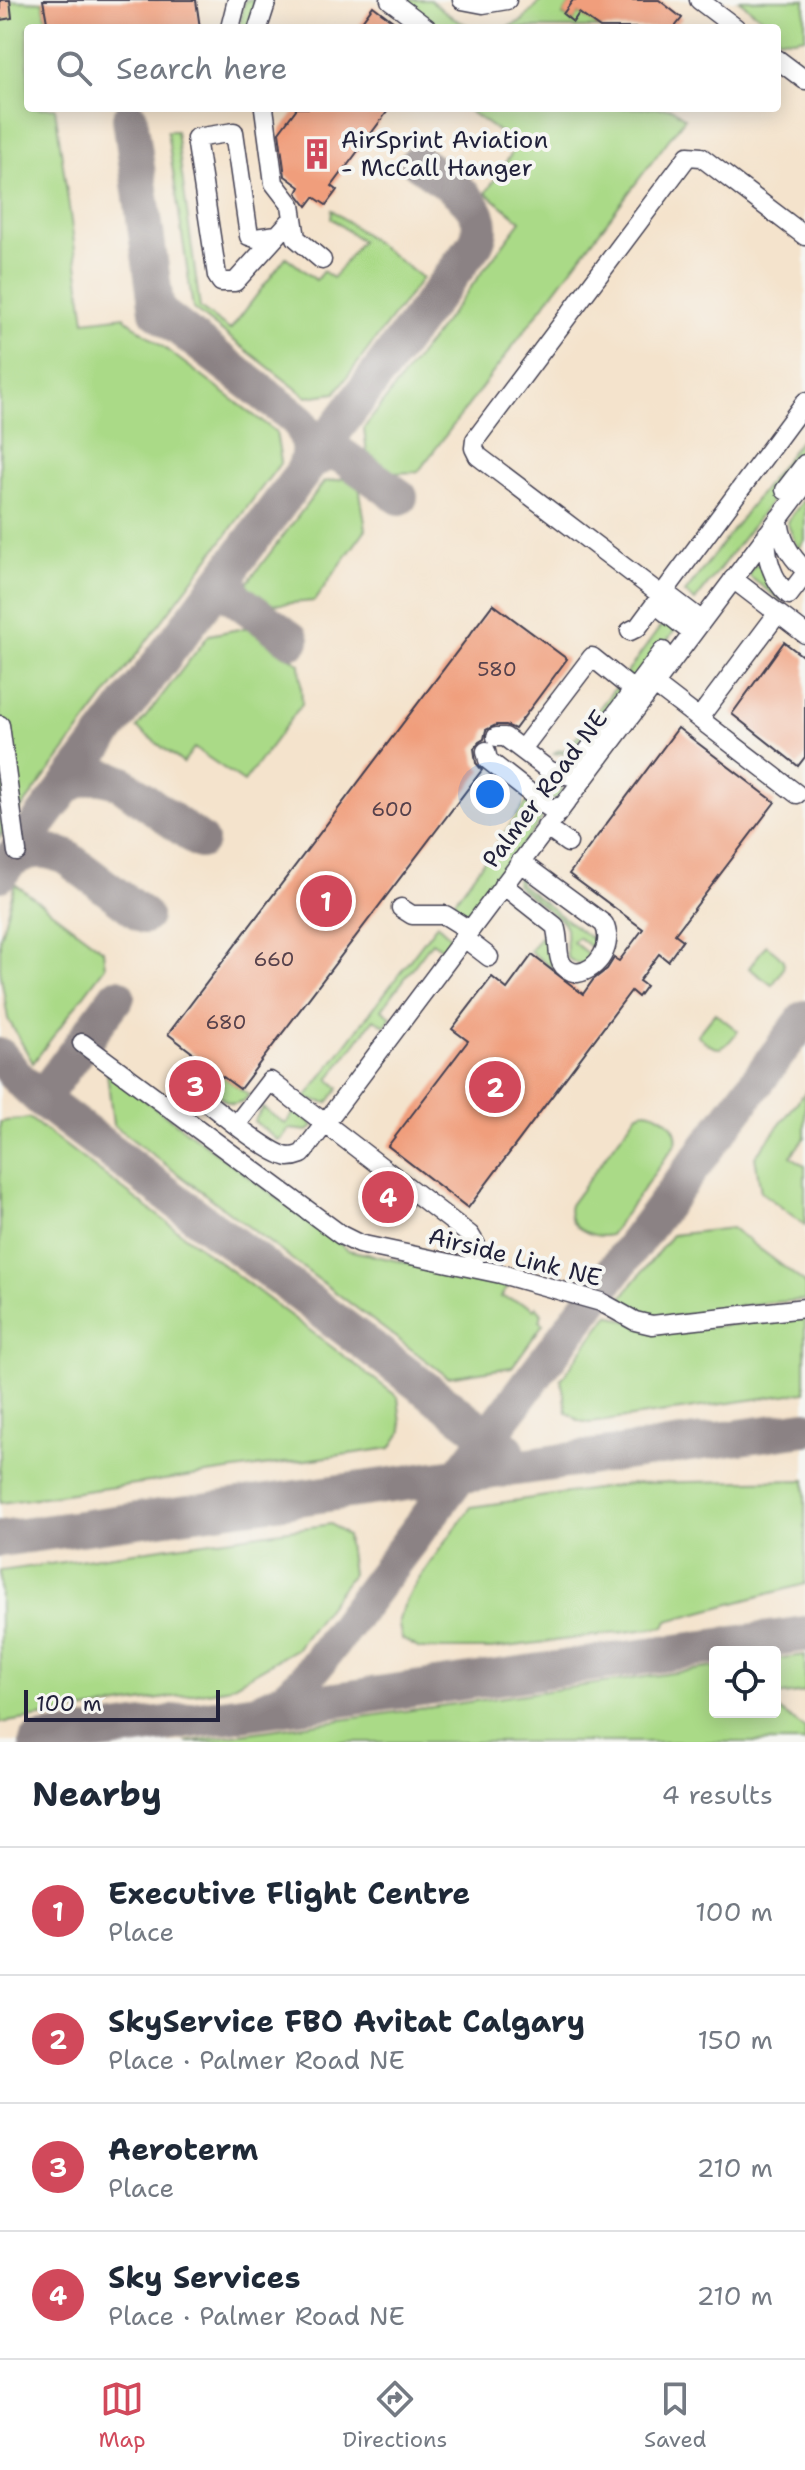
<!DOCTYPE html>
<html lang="en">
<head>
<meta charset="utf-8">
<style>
	body { margin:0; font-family:"Shantell Sans",sans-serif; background:#f6f6f7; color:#1f2937 }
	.controls { position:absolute; right:24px; bottom:24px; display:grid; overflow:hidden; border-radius:8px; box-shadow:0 4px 20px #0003 }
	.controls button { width:72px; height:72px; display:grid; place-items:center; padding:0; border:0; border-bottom:2px solid #e0e1e3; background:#fff; color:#1f2937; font:40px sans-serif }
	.scale { position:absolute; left:24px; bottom:20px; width:196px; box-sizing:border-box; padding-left:8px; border:4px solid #22223b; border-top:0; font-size:22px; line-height:28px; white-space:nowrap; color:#22223b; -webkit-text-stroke:6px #f6f6f2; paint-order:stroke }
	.you { position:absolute; left:490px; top:794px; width:28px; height:28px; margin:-20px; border:6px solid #fff; border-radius:50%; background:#1a73e8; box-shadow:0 0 0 12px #1a73e833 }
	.badge { display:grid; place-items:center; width:52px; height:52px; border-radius:50%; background:#d1495b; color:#fff; font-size:26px; font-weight:700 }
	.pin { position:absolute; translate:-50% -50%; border:4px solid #fff; box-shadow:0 2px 8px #0006 }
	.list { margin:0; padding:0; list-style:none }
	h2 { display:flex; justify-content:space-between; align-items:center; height:104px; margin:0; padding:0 32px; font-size:34px }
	h2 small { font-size:26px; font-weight:400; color:#747a83 }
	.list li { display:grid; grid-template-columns:52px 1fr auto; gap:24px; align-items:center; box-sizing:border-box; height:128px; padding:0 32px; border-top:2px solid #e0e1e3 }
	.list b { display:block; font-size:30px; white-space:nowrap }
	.list p { margin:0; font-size:26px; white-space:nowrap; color:#747a83 }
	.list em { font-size:26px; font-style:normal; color:#747a83 }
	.icon { flex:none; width:44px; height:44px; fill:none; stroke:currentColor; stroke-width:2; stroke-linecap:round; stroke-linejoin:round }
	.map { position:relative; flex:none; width:805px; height:1742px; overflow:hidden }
	.search { position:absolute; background:#fff; box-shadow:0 4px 20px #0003; left:24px; right:24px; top:24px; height:88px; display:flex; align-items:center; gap:20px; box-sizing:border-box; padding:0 28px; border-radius:8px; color:#747a83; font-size:30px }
	.sheet { height:616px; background:#fff }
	nav { display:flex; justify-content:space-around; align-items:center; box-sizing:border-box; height:112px; border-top:2px solid #e0e1e3; background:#fff; font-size:22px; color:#747a83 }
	nav a { display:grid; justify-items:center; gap:4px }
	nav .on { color:#d1495b }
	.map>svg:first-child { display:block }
</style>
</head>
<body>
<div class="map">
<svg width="805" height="1742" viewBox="0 0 805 1742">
	<rect width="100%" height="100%" fill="#f6f6f2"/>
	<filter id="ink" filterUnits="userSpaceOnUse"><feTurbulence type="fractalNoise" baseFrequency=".0125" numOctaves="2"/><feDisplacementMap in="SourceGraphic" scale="16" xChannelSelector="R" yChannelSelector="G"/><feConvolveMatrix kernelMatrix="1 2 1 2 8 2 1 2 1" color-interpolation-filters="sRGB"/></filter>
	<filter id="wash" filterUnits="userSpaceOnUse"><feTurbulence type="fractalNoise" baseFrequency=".006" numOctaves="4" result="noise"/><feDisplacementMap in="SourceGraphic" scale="32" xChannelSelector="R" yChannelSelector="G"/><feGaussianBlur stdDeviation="1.8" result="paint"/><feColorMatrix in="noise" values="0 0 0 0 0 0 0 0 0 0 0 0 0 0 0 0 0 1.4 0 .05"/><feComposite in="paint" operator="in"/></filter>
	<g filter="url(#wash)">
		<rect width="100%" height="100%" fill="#f4e3cc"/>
		<!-- green -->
		<path fill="#aada87" stroke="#667e61" stroke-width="2" d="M 0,0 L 43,2 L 48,28 L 28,28 L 28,108 L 55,108 L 85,321 L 125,316 L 126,319 L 276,432 L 281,462 L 0,837 Z
			M 245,0 L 259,0 L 251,28 L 239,28 Z
			M 404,0 L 430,0 L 456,20 L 474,28 L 440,28 Z
			M 542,0 L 573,0 L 563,15 L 573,22 L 579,13 L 600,28 L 505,28 L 522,21 Z
			M 738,0 L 805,0 L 805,37 L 794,39 L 777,38 L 777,28 L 762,28 L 766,21 Z
			M 465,108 L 671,108 L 685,118 L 418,472 L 392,473 L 367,454 L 364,428 L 521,221 L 486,193 L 517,145 Z
			M 167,131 L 176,131 L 200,308 L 230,330 L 286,257 L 316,280 L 323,271 L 333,278 L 361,241 L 331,218 L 332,210 L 422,278 L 335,393 L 307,397 L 193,309 Z
			M 805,434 L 805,457 L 695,601 L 685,593 Z
			M 348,478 L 359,486 L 366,529 L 314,601 L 270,605 L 245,586 L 324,482 Z
			M 805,498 L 805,540 L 798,550 L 787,522 Z
			M 756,564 L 765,568 L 773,590 L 783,602 L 750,577 L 750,571 Z
			M 667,618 L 678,626 L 636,684 L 625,675 Z
			M 249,627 L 300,664 L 302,704 L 244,782 L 194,748 L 183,763 L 137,728 L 209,635 Z
			M 615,688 L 624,694 L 589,741 L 583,736 L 570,752 L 554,754 L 557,751 L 567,749 Z
			M540 789a11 11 0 1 1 22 0a11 11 0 1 1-22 0Z
			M 527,802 L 540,811 L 542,819 L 470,914 L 451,906 Z
			M 521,873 L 524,875 L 519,883 L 590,938 L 597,930 L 600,938 L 597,953 L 578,937 L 573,942 L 593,958 C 583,965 577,966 567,957 L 566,928 L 563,922 L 516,885 L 516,882 Z
			M 15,884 L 103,950 L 105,967 L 33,1063 L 8,1019 L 0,970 L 0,938 Z
			M 504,897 L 546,927 L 550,939 L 549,955 L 554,970 L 530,951 L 545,930 Z
			M 437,924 L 452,938 L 444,950 L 432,942 L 382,1009 L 391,1017 L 385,1026 L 374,1019 L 329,1079 L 339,1088 L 328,1103 L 305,1099 Z
			M 766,945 C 788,961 789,963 772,985 L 749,968 Z
			M 715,1013 L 738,1031 C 721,1053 718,1053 697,1035 Z
			M 107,1072 L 348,1250 L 509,1285 L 501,1297 L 529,1305 L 534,1309 L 536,1306 L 542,1313 L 540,1322 L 543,1324 L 512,1367 L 448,1377 L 113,1125 Z
			M 222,1076 L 249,1095 L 244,1101 L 233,1104 C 219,1100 212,1088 222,1076 Z
			M 805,1092 L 805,1137 L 791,1156 L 805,1166 L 805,1225 L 761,1192 L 755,1157 Z
			M 263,1108 L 286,1124 L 296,1110 L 314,1126 L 308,1131 L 289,1129 L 281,1139 L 277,1140 L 254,1121 Z
			M 643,1111 C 659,1111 680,1126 676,1143 L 610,1235 C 593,1240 564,1226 570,1205 L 637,1114 Z
			M 29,1118 L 398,1397 L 402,1431 L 391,1448 L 0,1503 L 0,1122 Z
			M 732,1228 L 805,1283 L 805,1300 L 763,1303 L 664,1318 L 640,1314 L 618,1302 L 672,1235 Z
			M 609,1314 L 657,1333 L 805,1316 L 805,1392 L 591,1423 L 579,1421 L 567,1412 L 561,1379 Z
			M 805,1480 L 805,1584 L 667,1621 L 664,1627 L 491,1649 L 420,1649 L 402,1639 C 401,1633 398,1627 399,1620 C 405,1591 452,1534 471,1507 L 637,1483 Z
			M 331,1524 L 347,1536 L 352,1574 L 296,1649 L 226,1689 L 0,1723 L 0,1571 Z
			M 805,1655 L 805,1692 L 775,1696 L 775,1659 Z
			M 715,1667 L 715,1712 L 775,1712 L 775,1707 L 805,1729 L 805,1742 L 185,1742 Z"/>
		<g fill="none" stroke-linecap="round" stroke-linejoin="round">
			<!-- taxiway -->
			<path stroke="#8b8284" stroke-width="36" d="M 130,118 L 157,311 L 298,420 C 310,437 312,454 302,473
				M 311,461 L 328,453 L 341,455 L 400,497
				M 235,562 L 228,579 L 234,597 L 292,640
				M 66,787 C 84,774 102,774 121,783 L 200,841
				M 10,861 C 29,848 46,848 66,857 L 144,916
				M 0,874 L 476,243 C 494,205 444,182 418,162
				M 0,1056 L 15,1075 L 41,1099 L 507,1450
				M 41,1099 L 117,996
				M 0,1539 L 805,1428
				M 257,1711 L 282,1700 L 304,1681 L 805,1018
				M 37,1742 L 805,1634"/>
		</g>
		<g id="blocks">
			<!-- building -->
			<path fill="#f09e7b" d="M 0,0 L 10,0 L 12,18 L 0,20 Z
				M 43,0 L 196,0 L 200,28 L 48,28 Z
				M 573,0 L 659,0 L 682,18 L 674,28 L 600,28 L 579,13 L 573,22 L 563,14 Z
				M 373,6 L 402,28 L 357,28 Z
				M 297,108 L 390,108 L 332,186 L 337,190 L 326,205 L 314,197 L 307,206 L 297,193 L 300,187 L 285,176 L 279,132 Z
				M 493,604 L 567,659 L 515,729 L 506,725 L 496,725 L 486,730 L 484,739 L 479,742 L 474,748 L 476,763 L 482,770 L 240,1089 L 222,1076 L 209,1092 L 199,1097 L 196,1109 L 172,1091 L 198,1057 L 168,1034 Z
				M 784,642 L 805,658 L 805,757 L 798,766 L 732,714 Z
				M 678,728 L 775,802 L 675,934 L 683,940 L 668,961 L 659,954 L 639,981 L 646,986 L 638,997 L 631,991 L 468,1208 L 388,1146 L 468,1041 L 452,1029 L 492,977 L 507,989 L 532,955 L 583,994 L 593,980 L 607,969 L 614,958 L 619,961 L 643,929 L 569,874 Z
				M 374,1176 L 412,1205 L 401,1220 L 362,1192 Z"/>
		</g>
	</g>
	<g filter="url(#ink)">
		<use href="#blocks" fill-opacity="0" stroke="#423f51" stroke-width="2"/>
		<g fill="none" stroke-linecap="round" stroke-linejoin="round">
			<defs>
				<path id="minor" d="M 390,0 L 427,28
					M 462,0 L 483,4 L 507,0
					M 699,0 L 736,28
					M 230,28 L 237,0
					M 258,28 L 267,0
					M 777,59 L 805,80
					M 264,108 L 274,183 L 291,205 L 296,238 L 322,260
					M 277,235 L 255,238 L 249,236 L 234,132 L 196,138 L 217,276 L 221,282 L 235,282 L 293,218
					M 785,490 L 805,464
					M 779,518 C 780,539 790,556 805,570
					M 767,534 C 765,556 772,580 789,595 L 805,574
					M 733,579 L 805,634
					M 664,592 L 701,620
					M 661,595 L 478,456 L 474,448 L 475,440 L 688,156 L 701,157 L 805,236
					M 655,604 L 692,633
					M 630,631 L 638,627 L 805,402
					M 654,684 L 797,794
					M 699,718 L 778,613
					M 0,725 L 17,852
					M 496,737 L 505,737 L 550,771 L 571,776
					M 522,749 L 592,657 L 643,698
					M 486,751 L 488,760 L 548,807 L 556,808 L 563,805
					M 562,775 L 575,768 L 663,651
					M 546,827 L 568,843
					M 503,885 L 555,926 C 562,945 551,968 577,973 C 599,970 614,944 604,924 L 520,862
					M 401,908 L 412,915 L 445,915 L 469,930
					M 463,937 L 489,957
					M 82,1043 L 341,1235 L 359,1244 L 501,1274 L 601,1302 L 635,1321 L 652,1325 L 805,1308
					M 209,1104 C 224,1116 272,1155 289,1157 C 295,1157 297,1156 302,1154 L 805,484
					M 236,1125 L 270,1081 L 470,1235 L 476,1245 L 473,1268"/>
			</defs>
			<!-- minor casing -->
			<use href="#minor" stroke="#423f51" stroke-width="21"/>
			<!-- minor -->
			<use href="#minor" stroke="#fff" stroke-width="18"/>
		</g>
	</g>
	<!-- icons -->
	<defs>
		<symbol id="building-bare" viewBox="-9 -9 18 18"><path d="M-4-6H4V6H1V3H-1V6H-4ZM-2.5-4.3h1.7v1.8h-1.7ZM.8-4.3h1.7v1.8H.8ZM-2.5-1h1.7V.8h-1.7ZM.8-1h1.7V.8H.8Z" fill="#d1495b" stroke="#f6f6f2" stroke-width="2.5" paint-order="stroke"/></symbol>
	</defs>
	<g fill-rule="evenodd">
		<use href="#building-bare" x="295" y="132" width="44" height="44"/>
	</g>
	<g text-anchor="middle" stroke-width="8" stroke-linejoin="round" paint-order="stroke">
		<!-- number labels -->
		<g font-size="20" fill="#56414b">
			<text x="497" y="676">580</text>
			<text x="392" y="816">600</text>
			<text x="274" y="966">660</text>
			<text x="226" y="1029">680</text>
		</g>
		<!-- poi labels -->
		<g font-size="24" fill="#22223b" stroke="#f6f6f2" text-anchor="start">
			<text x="341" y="148">AirSprint Aviation<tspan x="341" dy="28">- McCall Hanger</tspan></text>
		</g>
		<!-- street labels -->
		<g font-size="24" fill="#22223b" stroke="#f6f6f2">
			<text transform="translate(545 789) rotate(-53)" y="8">Palmer Road NE</text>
			<text transform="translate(515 1257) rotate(14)" y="8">Airside Link NE</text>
		</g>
	</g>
</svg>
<div class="controls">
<button><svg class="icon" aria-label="locate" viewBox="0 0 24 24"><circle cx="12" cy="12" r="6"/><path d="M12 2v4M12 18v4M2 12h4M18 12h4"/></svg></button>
</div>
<div class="scale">100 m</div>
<div class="you"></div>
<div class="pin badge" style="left:326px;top:901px">1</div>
<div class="pin badge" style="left:495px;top:1087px">2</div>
<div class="pin badge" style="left:195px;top:1086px">3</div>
<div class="pin badge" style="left:388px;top:1197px">4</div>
<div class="search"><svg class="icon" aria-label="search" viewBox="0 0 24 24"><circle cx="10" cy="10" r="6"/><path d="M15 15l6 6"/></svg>Search here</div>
</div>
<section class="sheet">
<h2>Nearby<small>4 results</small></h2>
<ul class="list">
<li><span class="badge">1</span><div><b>Executive Flight Centre</b><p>Place</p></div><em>100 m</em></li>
<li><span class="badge">2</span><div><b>SkyService FBO Avitat Calgary</b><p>Place · Palmer Road NE</p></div><em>150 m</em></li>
<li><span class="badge">3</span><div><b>Aeroterm</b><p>Place</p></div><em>210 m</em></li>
<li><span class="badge">4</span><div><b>Sky Services</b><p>Place · Palmer Road NE</p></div><em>210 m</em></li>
</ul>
</section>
<nav>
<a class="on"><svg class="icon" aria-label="map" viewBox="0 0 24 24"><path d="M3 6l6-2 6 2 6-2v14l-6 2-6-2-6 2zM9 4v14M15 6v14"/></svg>Map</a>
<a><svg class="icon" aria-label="directions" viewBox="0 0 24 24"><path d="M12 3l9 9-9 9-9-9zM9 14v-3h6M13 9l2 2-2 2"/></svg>Directions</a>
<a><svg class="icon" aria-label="saved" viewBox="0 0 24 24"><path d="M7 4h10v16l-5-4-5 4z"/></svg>Saved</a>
</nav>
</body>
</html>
